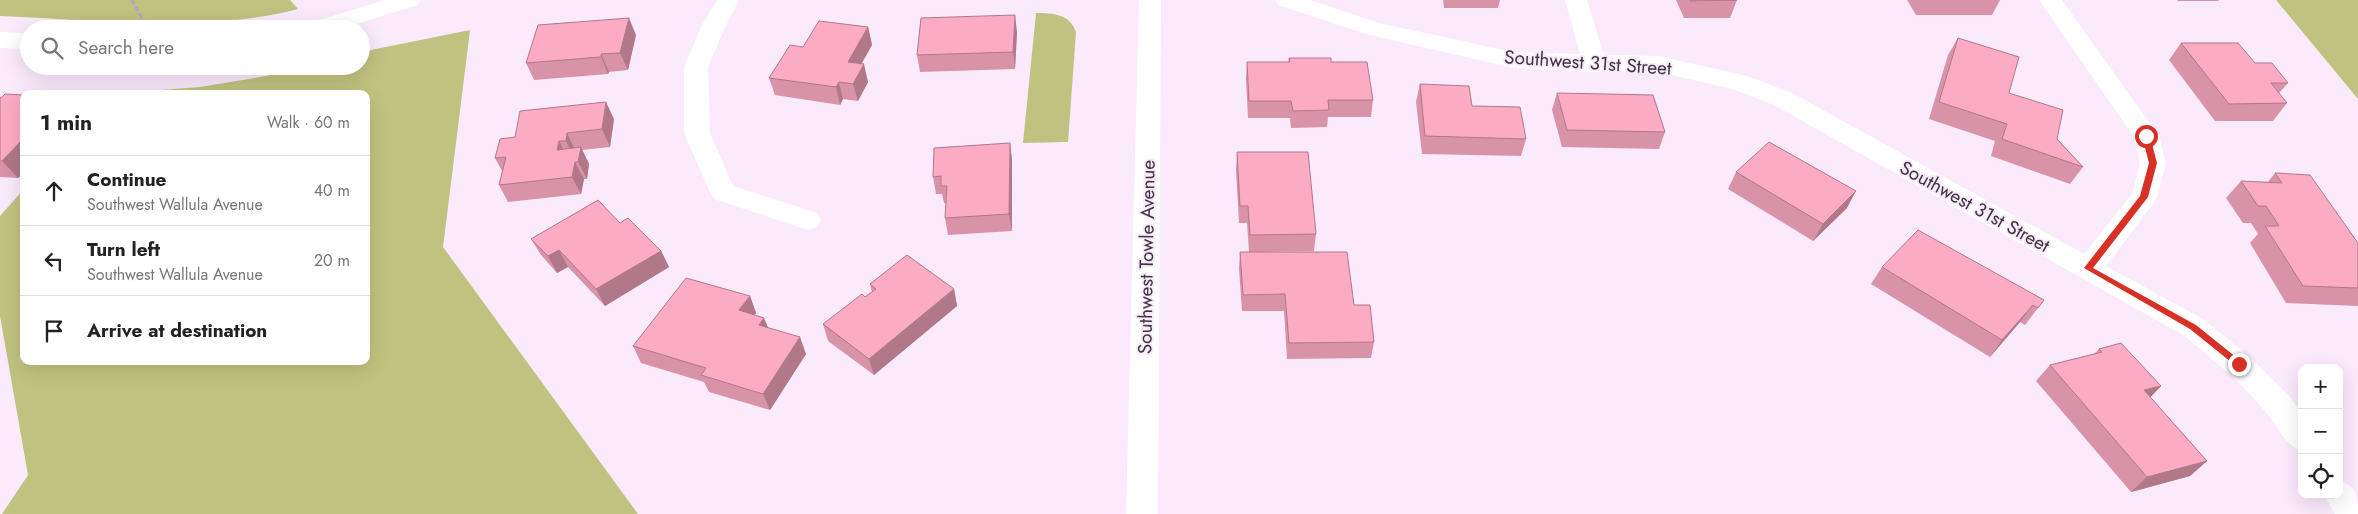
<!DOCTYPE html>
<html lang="en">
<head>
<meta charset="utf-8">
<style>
	body { margin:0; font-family:Jost,sans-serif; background:#f6f6f6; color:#222 }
	.controls { position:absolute; right:15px; bottom:15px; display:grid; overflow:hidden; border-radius:10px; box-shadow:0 5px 20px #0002 }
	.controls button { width:45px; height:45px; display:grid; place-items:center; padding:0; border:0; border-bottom:1px solid #e0e0e0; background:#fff; color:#222; font:25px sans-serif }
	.stop { position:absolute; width:15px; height:15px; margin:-11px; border:4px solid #d93025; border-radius:50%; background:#fff }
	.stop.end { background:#d93025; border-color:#fff; box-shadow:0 1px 5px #0008 }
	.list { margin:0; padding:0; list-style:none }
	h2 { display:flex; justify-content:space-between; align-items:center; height:65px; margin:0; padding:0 20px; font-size:21px }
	h2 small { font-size:16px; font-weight:400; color:#767676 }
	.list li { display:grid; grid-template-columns:32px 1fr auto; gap:15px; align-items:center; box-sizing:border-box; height:70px; padding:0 20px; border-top:1px solid #e0e0e0 }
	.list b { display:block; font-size:19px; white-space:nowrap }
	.list p { margin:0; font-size:16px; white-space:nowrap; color:#767676 }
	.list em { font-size:16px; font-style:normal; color:#767676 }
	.icon { flex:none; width:28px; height:28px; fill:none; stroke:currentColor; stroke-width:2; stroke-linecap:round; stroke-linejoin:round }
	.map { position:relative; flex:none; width:2358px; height:514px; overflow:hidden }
	.search { position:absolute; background:#fff; box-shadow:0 5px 20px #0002; left:20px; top:20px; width:350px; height:55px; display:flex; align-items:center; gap:12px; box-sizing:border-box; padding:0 18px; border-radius:28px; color:#767676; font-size:19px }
	.panel { position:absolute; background:#fff; box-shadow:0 5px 20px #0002; left:20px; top:90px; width:350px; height:275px; border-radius:10px }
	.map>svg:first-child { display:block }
</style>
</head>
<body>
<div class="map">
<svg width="2358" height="514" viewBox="0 0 2358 514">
	<rect width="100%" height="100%" fill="#faeafc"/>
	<!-- green -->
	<path fill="#c0c37f" d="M 0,0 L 290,0 L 298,9 C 201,34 99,20 0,16 Z
		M 2276,0 L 2358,0 L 2358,99 Z
		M 1036,13 C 1053,13 1070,14 1076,32 L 1068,142 L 1023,143 Z
		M 470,30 L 443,247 L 638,514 L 2,514 L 28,475 L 0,316 L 0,216 L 24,189 L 24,361 L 366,361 L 366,94 L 110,94 L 113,90 L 161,90 L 200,87 L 266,76 L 305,66 L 361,66 L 361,52 Z"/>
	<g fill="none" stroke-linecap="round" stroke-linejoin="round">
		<!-- path -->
		<path stroke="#b3a7b5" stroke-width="3" stroke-dasharray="5 2.5" stroke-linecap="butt" d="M 132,0 L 148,29"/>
		<!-- minor -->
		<path fill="#fff" fill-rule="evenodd" d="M 385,0 L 421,0 L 418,5 L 340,29 L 302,29 L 306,24 Z
			M 717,0 L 739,0 L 726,25 L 708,67 L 710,133 L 733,186 L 817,213 L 821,220 L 817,227 L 808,230 L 799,227 L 714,199 L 710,192 L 684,133 L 684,67 L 702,25 Z
			M 1275,0 L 1310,0 L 1379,23 L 1513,52 L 1580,54 L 1565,0 L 1587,0 L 1604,55 L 1659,56 L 1747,76 L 1792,93 L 2084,254 L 2132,194 L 2140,163 L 2134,137 L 2039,0 L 2062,0 L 2159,136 L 2166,163 L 2157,197 L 2153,204 L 2106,266 L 2203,319 L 2249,356 L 2290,397 L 2302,414 L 2302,451 C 2284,445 2280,429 2268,415 C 2244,384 2213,360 2183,335 L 1774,105 L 1732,89 L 1659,72 L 1595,72 L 1513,68 L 1366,34 L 1278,5 Z
			M 0,32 L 29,33 L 29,49 L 0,48 Z
			M 2339,480 C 2357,487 2358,496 2358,514 L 2335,514 L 2324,495 L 2339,495 Z"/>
		<!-- major -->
		<path fill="#fff" fill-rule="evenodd" d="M 1139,0 L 1161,0 L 1158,514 L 1126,514 Z"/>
	</g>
	<!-- wall -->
	<path fill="#d893a9" d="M 1443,0 L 1500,0 L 1498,8 L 1444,8 Z
		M 1676,0 L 1737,0 L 1730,18 L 1684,18 Z
		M 1907,0 L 2000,0 L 1992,15 L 1916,15 Z
		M 2177,0 L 2219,0 L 2218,1 L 2178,1 Z
		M 868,27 L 872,45 L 861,64 L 868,82 L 858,101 L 843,99 L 840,105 L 775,95 L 769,78 Z
		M 1017,32 L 1015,69 L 920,72 L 917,55 Z
		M 636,35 L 628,70 L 609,72 L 608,74 L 534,80 L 526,63 Z
		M 1958,38 L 2009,93 L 2057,139 L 2083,167 L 2070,184 L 1991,156 L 1995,141 L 1929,119 L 1948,55 Z
		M 2181,43 L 2255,63 L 2288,83 L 2279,93 L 2287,103 L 2273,121 L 2215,121 L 2169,60 Z
		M 1289,58 L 1331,62 L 1373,100 L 1371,117 L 1328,117 L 1327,127 L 1291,128 L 1290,118 L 1248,118 L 1246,79 L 1247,62 L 1288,62 Z
		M 1420,84 L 1472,106 L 1526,139 L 1521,156 L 1422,154 L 1416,102 Z
		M 1557,93 L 1665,132 L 1659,149 L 1562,147 L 1552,110 Z
		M 24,95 L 24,173 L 18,178 L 0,177 L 0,96 L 1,98 Z
		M 614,119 L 610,147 L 582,150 L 589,164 L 587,179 L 584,179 L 581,194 L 508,202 L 499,185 L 502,171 L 495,158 L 515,137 Z
		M 1010,143 L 1012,161 L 1012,231 L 948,235 L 945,218 L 946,203 L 944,203 L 942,194 L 936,194 L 933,177 Z
		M 1237,152 L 1316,234 L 1314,251 L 1249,252 L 1247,223 L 1239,223 L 1236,170 Z
		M 1736,172 L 1847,208 L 1813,241 L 1728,189 Z
		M 2275,173 L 2358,243 L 2358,306 L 2286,303 L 2250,243 L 2258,234 L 2251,223 L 2243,223 L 2226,198 L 2241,181 L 2268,182 Z
		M 620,223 L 661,251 L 669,267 L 605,306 L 568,267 L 557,273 L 541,255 L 531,239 Z
		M 1240,252 L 1354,305 L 1374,342 L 1371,358 L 1287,359 L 1284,311 L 1242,311 L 1239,269 Z
		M 1882,267 L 2044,300 L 2025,325 L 2020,322 L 1990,357 L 1871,284 Z
		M 870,284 L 954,289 L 957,306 L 874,375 L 828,341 L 823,324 L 872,292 Z
		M 750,296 L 756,313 L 754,315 L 764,318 L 768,328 L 806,354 L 770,410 L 709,392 L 704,382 L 641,363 L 633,346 Z
		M 2099,349 L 2161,386 L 2150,397 L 2207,461 L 2190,476 L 2131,492 L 2036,381 L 2050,365 L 2094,354 Z"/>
	<!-- shaded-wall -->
	<path fill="#b07889" d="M 1015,15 L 1017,32 L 1015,69 L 1013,52 Z
		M 629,18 L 636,35 L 628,70 L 620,53 Z
		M 868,27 L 872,45 L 853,79 L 848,62 Z
		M 601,54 L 609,72 L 608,74 L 601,57 Z
		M 864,64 L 868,82 L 858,101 L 853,84 Z
		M 839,82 L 843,99 L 840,105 L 836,87 Z
		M 606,102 L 614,119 L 610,147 L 602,129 Z
		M 567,133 L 575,150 L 574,158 L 566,141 Z
		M 24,138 L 24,173 L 18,178 L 2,161 Z
		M 559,141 L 568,158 L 557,150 Z
		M 1010,143 L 1012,161 L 1012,231 L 1009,214 Z
		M 581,147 L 589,164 L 587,179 L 578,162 Z
		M 575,162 L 584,179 L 581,194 L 572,177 Z
		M 1856,191 L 1847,208 L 1813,241 L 1823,224 Z
		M 559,250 L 568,267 L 557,273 L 548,256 Z
		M 661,251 L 669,267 L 605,306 L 596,289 Z
		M 954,289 L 957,306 L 874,375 L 869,359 Z
		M 750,296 L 756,313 L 745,327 L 739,310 Z
		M 2033,305 L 2020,322 L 1990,357 L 2002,340 Z
		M 764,318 L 771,335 L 759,325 Z
		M 800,337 L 806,354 L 770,410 L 763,394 Z
		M 2161,386 L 2146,402 L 2144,390 Z
		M 2207,461 L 2190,476 L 2131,492 L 2147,477 Z"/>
	<!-- building -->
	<path fill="#fbabc4" stroke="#b07889" d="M 1690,0 L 1737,0 L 1690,1 Z
		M 1015,15 L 1013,52 L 917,55 L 921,18 Z
		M 629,18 L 620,53 L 601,54 L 601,57 L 526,63 L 538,25 Z
		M 819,21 L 868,27 L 848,62 L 864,64 L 853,84 L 839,82 L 836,87 L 769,78 L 790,45 L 803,47 Z
		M 1958,38 L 2019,57 L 2009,93 L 2063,110 L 2057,139 L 2083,167 L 2002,139 L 2007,124 L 1939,102 Z
		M 2181,43 L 2238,43 L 2255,63 L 2272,63 L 2288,83 L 2271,83 L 2287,103 L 2229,104 Z
		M 1289,58 L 1331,58 L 1331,62 L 1367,62 L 1373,100 L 1328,100 L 1329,110 L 1293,111 L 1291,101 L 1249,101 L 1247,62 L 1290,62 Z
		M 1420,84 L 1469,86 L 1472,106 L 1520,107 L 1526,139 L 1425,136 Z
		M 1557,93 L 1653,95 L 1665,132 L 1567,130 Z
		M 5,94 L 24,95 L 24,138 L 2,161 L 0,161 L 0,98 L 1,98 Z
		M 606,102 L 602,129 L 567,133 L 566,141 L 559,141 L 557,150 L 581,147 L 578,162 L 575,162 L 572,177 L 499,185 L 506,157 L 495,158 L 500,139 L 515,137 L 520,111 Z
		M 1769,142 L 1856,191 L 1823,224 L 1736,172 Z
		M 1010,143 L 1009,214 L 945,218 L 947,186 L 941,186 L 941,176 L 933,177 L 934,148 Z
		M 1237,152 L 1308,152 L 1316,234 L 1250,235 L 1248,206 L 1240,206 Z
		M 2275,173 L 2310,175 L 2358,243 L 2358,288 L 2303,286 L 2265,226 L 2279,226 L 2266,206 L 2258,206 L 2241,181 L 2282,183 Z
		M 598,200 L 620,223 L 628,218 L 661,251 L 596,289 L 559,250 L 548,256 L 531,239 Z
		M 1918,230 L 2044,300 L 2038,308 L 2033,305 L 2002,340 L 1882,267 Z
		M 1240,252 L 1347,252 L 1354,305 L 1370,305 L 1374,342 L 1289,343 L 1285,294 L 1243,295 Z
		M 907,255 L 954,289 L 869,359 L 823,324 L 862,294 L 865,297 L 876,289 L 870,284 Z
		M 686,278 L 750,296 L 739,310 L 764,318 L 759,325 L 800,337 L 763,394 L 701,375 L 706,368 L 633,346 Z
		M 2121,343 L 2161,386 L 2144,390 L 2207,461 L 2147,477 L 2050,365 L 2102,352 L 2099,349 Z"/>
	<!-- route -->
	<path fill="#d93025" d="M 2146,133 L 2150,136 L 2157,163 L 2148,197 L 2093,268 L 2196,325 L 2242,362 L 2242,366 L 2236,366 L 2190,329 L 2084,268 L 2140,196 L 2149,163 L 2142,136 Z"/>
	<g text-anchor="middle" stroke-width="4" stroke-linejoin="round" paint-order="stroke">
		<!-- street labels -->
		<g font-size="19" fill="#3d363d" stroke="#faeafc">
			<text transform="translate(1588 62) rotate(4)" y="7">Southwest 31st Street</text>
			<text transform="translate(1975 206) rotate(29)" y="7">Southwest 31st Street</text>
			<text transform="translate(1146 257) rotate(-89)" y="7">Southwest Towle Avenue</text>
		</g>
	</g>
</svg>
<div class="controls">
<button>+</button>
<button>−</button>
<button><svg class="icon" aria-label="locate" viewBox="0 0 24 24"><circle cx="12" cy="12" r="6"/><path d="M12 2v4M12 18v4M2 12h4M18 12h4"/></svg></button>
</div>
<div class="stop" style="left:2146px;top:136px"></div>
<div class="stop end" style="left:2239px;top:364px"></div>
<div class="search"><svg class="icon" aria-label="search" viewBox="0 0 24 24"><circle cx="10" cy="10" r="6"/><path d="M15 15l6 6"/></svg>Search here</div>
<section class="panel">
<h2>1 min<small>Walk · 60 m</small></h2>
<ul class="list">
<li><svg class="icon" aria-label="ahead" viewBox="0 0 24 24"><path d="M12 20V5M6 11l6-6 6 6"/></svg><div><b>Continue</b><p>Southwest Wallula Avenue</p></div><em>40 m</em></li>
<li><svg class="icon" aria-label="left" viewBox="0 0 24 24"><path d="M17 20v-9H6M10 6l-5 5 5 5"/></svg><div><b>Turn left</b><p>Southwest Wallula Avenue</p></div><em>20 m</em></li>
<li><svg class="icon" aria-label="arrive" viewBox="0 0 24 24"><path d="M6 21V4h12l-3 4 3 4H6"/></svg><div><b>Arrive at destination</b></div></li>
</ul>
</section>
</div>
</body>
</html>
